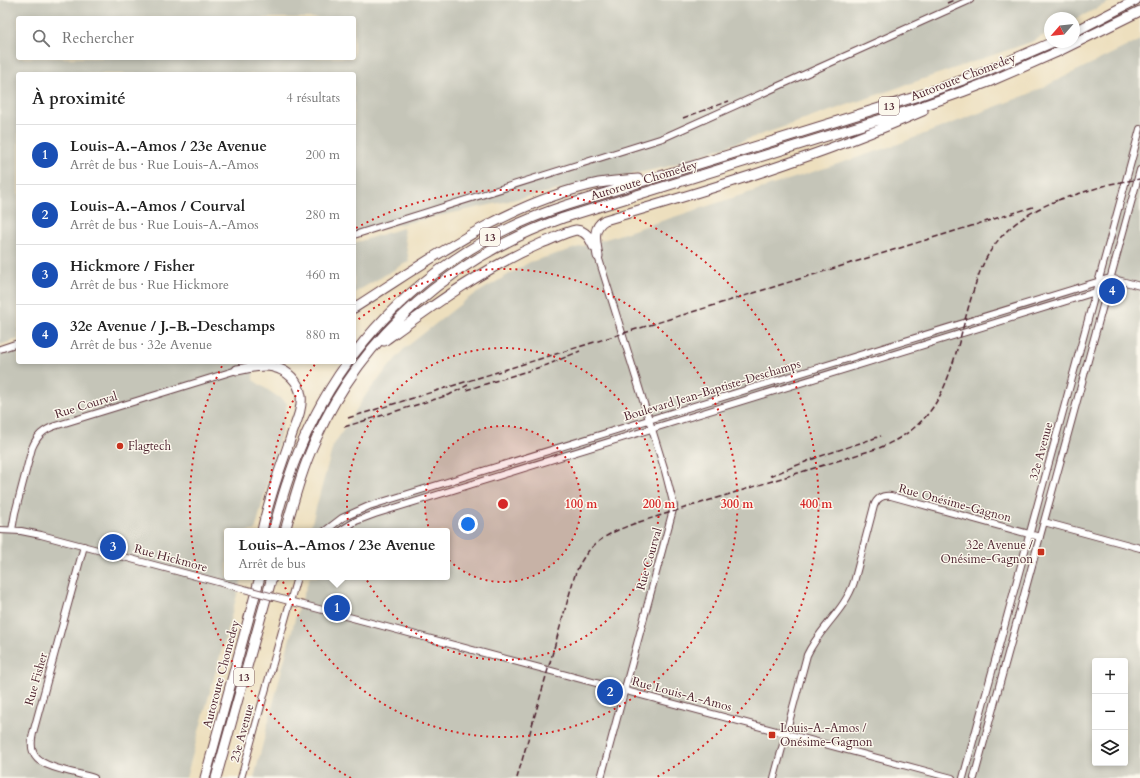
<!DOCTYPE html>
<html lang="fr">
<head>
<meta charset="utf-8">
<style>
	body { margin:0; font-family:Cardo,serif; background:#f6f6f6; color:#222 }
	.controls { position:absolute; right:12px; bottom:12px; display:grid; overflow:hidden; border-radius:4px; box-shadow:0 2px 6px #0003 }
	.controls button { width:36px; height:36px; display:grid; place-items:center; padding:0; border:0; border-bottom:1px solid #e0e0e0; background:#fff; color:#222; font:20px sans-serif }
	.compass { position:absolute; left:1044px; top:12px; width:36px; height:36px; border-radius:50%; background:#fff; box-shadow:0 2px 6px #0003; rotate:242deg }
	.you { position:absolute; left:468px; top:524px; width:14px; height:14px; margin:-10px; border:3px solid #fff; border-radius:50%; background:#1a73e8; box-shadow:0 0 0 6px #1a73e833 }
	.badge { display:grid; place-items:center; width:26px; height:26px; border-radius:50%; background:#c8321e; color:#fff; font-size:13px; font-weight:700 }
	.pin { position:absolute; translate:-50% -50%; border:2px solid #fff; box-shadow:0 1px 4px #0006 }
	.popup { position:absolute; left:224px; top:528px; width:226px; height:52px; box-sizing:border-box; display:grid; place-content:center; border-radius:4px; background:#fff; filter:drop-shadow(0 1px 3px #0005); font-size:13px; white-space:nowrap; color:#767676 }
	.popup b { font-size:15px; color:#222 }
	.popup::after { content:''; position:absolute; left:50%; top:100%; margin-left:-8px; border:8px solid transparent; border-top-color:#fff }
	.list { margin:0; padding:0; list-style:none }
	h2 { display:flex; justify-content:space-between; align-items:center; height:52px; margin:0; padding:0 16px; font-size:17px }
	h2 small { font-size:13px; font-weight:400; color:#767676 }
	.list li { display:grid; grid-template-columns:26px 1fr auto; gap:12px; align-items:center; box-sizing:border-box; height:60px; padding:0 16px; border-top:1px solid #e0e0e0 }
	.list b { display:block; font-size:15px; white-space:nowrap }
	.list p { margin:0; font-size:13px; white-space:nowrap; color:#767676 }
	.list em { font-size:13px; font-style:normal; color:#767676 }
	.icon { flex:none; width:22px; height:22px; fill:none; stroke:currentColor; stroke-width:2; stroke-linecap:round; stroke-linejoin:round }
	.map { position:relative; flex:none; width:1140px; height:778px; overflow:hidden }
	.search { position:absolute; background:#fff; box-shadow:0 2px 6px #0003; left:16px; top:16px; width:340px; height:44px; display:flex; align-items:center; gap:10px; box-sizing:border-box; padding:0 14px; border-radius:4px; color:#767676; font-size:15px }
	.panel { position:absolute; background:#fff; box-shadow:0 2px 6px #0003; left:16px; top:72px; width:340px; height:292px; border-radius:4px }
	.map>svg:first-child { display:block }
</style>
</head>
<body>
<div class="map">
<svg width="1140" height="778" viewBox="0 0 1140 778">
	<rect width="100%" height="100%" fill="#fbf7ec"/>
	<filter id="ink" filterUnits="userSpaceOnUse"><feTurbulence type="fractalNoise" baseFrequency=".025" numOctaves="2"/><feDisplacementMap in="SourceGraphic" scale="8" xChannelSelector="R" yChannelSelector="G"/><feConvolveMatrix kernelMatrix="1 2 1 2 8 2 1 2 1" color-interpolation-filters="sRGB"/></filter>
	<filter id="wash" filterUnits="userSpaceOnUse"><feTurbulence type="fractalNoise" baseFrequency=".012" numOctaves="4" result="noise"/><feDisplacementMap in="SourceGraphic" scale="16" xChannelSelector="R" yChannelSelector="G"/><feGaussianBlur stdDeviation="0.9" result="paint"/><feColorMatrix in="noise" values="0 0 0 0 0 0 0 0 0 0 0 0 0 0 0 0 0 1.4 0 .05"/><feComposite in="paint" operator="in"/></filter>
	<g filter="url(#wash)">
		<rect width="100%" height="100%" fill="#eddfbe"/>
		<!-- industrial -->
		<path fill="#c5c5b8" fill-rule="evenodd" d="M 0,0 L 1113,0 L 1074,20 L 1074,18 L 1050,18 L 1050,32 L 1031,42 L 666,167 L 354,234 L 354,74 L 18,74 L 18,339 L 0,345 ZM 18,18 L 354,18 L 354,58 L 18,58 Z
			M 1140,40 L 1140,778 L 254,778 L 296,615 L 310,577 L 447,577 L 447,531 L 311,531 L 311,526 L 333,446 L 367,393 L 404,349 L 467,299 L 530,262 L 609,238 L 890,147 L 1029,94 ZM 1095,661 L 1125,661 L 1125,763 L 1095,763 Z
			M 403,228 L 409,261 L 354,293 L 354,243 Z
			M 18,347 L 18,362 L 254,362 L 253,380 L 287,403 L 280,436 L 255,531 L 227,531 L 227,577 L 242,577 L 186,778 L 0,778 L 0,352 Z"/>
	</g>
	<g filter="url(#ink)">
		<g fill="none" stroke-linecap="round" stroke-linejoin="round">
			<defs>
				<path id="minor" d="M 354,235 L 663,138 L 970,0
					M 598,256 L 665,471 L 674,506 L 601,778
					M 0,349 L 18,343
					M 1044,522 L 1140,548
					M 0,530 L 21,531 L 41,535 L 244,589
					M 12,530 L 15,513 L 32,448 C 37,436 43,430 55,426 L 237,370
					M 325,531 L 342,518 L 369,506 L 1110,278 L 1140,286
					M 340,531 L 356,521 L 375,514 L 1089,294 L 1096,292 L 1107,281
					M 84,546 L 33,733 C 27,759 41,764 63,770 C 73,773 84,775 94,778
					M 274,597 L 952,778
					M 241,778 L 297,577
					M 774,778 L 807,655 C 819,629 845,610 854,582 L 874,506 C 877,498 882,495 891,496 L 1040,537
					M 963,778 L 1140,129
					M 974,778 L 1140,170"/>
				<path id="highway" d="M 1074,32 L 1136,0
					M 598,256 C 596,243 591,228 605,220 C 712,189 820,156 923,111
					M 354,308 C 431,259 508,202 599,183 C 612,181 625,180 638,179
					M 384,341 C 435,304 484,268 542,243 C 553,239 565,232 576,230 C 587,231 590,239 594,247
					M 354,354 C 408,283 483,232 567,205 L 915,97 L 977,75 L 1053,42
					M 237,370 C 248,368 262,364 273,367 C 287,370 299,381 301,396 C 303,411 293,428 289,443 C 279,472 268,501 262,531
					M 273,531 C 278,514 282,497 288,480 C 302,438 322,398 348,362
					M 285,531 C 294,500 302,469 316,439 C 364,332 454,257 563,218 L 911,110 L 962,92 L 991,81 L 1055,53 L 1140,11
					M 205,778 L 260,577
					M 216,778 L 272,577"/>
			</defs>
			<!-- minor casing -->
			<use href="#minor" stroke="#623c41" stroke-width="8"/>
			<!-- highway casing -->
			<use href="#highway" stroke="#623c41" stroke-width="11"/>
			<!-- minor -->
			<use href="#minor" stroke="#fff" stroke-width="6"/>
			<!-- highway -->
			<use href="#highway" stroke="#fff" stroke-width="9"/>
			<!-- rail -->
			<path stroke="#4a1f2b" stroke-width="1.5" stroke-dasharray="6 3" stroke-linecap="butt" d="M 947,3 L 954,0
				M 683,118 L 729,101
				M 1058,200 L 1110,184 L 1140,179
				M 466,390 L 547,365 L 580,351
				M 348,418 L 1033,207
				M 344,427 L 449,395 L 468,385
				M 770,476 L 818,457 L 881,436
				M 517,778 L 574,578 C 585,545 605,534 636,523 L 879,448 C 935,425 946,390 961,335 C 966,316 971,296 978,277 C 993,234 1022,214 1063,198"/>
			<defs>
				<path id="minor-bridge" d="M 244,589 L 274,597"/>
			</defs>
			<!-- minor-bridge casing -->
			<use href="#minor-bridge" stroke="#623c41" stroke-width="8" stroke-linecap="butt"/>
			<!-- minor-bridge -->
			<use href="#minor-bridge" stroke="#fff" stroke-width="6"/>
		</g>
	</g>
	<!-- distance rings -->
	<circle cx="503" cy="504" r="78" fill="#d62828" fill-opacity=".12"/>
	<g fill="none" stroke="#d62828" stroke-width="2" stroke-dasharray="2 4">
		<circle cx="503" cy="504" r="78"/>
		<circle cx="503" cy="504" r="156"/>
		<path d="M354 323A234 234 0 1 1 316 363"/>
		<path d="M351 778A313 313 0 0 1 223 364M356 228A313 313 0 0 1 655 778"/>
	</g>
	<!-- markers -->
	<g fill="#c8321e" stroke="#fbf7ec" stroke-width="1.5">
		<circle cx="120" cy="446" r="4"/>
		<rect x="1037" y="548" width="8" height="8" rx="2"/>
		<rect x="768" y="731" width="8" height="8" rx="2"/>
	</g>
	<g text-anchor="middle" stroke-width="3" stroke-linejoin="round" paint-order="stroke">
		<!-- shield labels -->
		<g fill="#fbf7ec" stroke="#7f6065" stroke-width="1">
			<rect x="879" y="97" width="20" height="18" rx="3"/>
			<rect x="480" y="228" width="20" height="18" rx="3"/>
			<rect x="234" y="668" width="20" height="18" rx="3"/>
		</g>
		<g font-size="11" font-weight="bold" fill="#4a1f2b">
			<text x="889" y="110">13</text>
			<text x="490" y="241">13</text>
			<text x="244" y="681">13</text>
		</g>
		<!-- street labels -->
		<g font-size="12" fill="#4a1f2b" stroke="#fbf7ec">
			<text transform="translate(963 77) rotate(-21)" y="4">Autoroute Chomedey</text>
			<text transform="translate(644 180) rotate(-17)" y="4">Autoroute Chomedey</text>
			<text transform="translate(712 390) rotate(-17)" y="4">Boulevard Jean-Baptiste-Deschamps</text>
			<text transform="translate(86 405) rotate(-17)" y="4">Rue Courval</text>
			<text transform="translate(1041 451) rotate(-75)" y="4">32e Avenue</text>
			<text transform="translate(955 503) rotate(15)" y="4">Rue Onésime-Gagnon</text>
			<text transform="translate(171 558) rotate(15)" y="4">Rue Hickmore</text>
			<text transform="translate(649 559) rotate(-74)" y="4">Rue Courval</text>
			<text transform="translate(221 674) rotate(-75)" y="4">Autoroute Chomedey</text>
			<text transform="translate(36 679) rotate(-74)" y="4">Rue Fisher</text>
			<text transform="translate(682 694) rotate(15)" y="4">Rue Louis-A.-Amos</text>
			<text transform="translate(242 733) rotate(-75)" y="4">23e Avenue</text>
		</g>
		<!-- poi labels -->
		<g font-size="12" fill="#4a1f2b" stroke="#fbf7ec" text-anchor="start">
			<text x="128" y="450">Flagtech</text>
			<text x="1033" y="549" text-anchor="end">32e Avenue /<tspan x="1033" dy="14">Onésime-Gagnon</tspan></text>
			<text x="780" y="732">Louis-A.-Amos /<tspan x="780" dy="14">Onésime-Gagnon</tspan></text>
		</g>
	</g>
	<circle cx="503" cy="504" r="6" fill="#d62828" stroke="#fbf7ec" stroke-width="2"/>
	<g font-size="12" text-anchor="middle" font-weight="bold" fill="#d62828" stroke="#fbf7ec" stroke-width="3" stroke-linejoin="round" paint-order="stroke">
		<text x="581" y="508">100 m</text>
		<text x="659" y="508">200 m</text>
		<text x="737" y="508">300 m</text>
		<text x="816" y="508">400 m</text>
	</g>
</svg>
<div class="controls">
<button>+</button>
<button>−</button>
<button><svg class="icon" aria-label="layers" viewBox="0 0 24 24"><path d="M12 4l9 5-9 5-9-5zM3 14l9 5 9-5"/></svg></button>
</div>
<svg class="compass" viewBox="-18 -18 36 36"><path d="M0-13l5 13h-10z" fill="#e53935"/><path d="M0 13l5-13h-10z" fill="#767676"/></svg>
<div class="you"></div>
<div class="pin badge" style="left:337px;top:608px;background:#1a4fb4">1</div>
<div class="popup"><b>Louis-A.-Amos / 23e Avenue</b>Arrêt de bus</div>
<div class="pin badge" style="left:610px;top:692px;background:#1a4fb4">2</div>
<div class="pin badge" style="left:113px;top:547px;background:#1a4fb4">3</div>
<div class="pin badge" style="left:1112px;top:291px;background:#1a4fb4">4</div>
<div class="search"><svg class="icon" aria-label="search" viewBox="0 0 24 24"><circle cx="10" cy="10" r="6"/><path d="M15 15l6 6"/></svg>Rechercher</div>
<section class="panel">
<h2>À proximité<small>4 résultats</small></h2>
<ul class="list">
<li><span class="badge" style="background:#1a4fb4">1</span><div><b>Louis-A.-Amos / 23e Avenue</b><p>Arrêt de bus · Rue Louis-A.-Amos</p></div><em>200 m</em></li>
<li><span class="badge" style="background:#1a4fb4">2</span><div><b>Louis-A.-Amos / Courval</b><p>Arrêt de bus · Rue Louis-A.-Amos</p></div><em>280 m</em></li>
<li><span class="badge" style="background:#1a4fb4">3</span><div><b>Hickmore / Fisher</b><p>Arrêt de bus · Rue Hickmore</p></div><em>460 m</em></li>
<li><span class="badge" style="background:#1a4fb4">4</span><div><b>32e Avenue / J.-B.-Deschamps</b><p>Arrêt de bus · 32e Avenue</p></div><em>880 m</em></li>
</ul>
</section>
</div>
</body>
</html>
